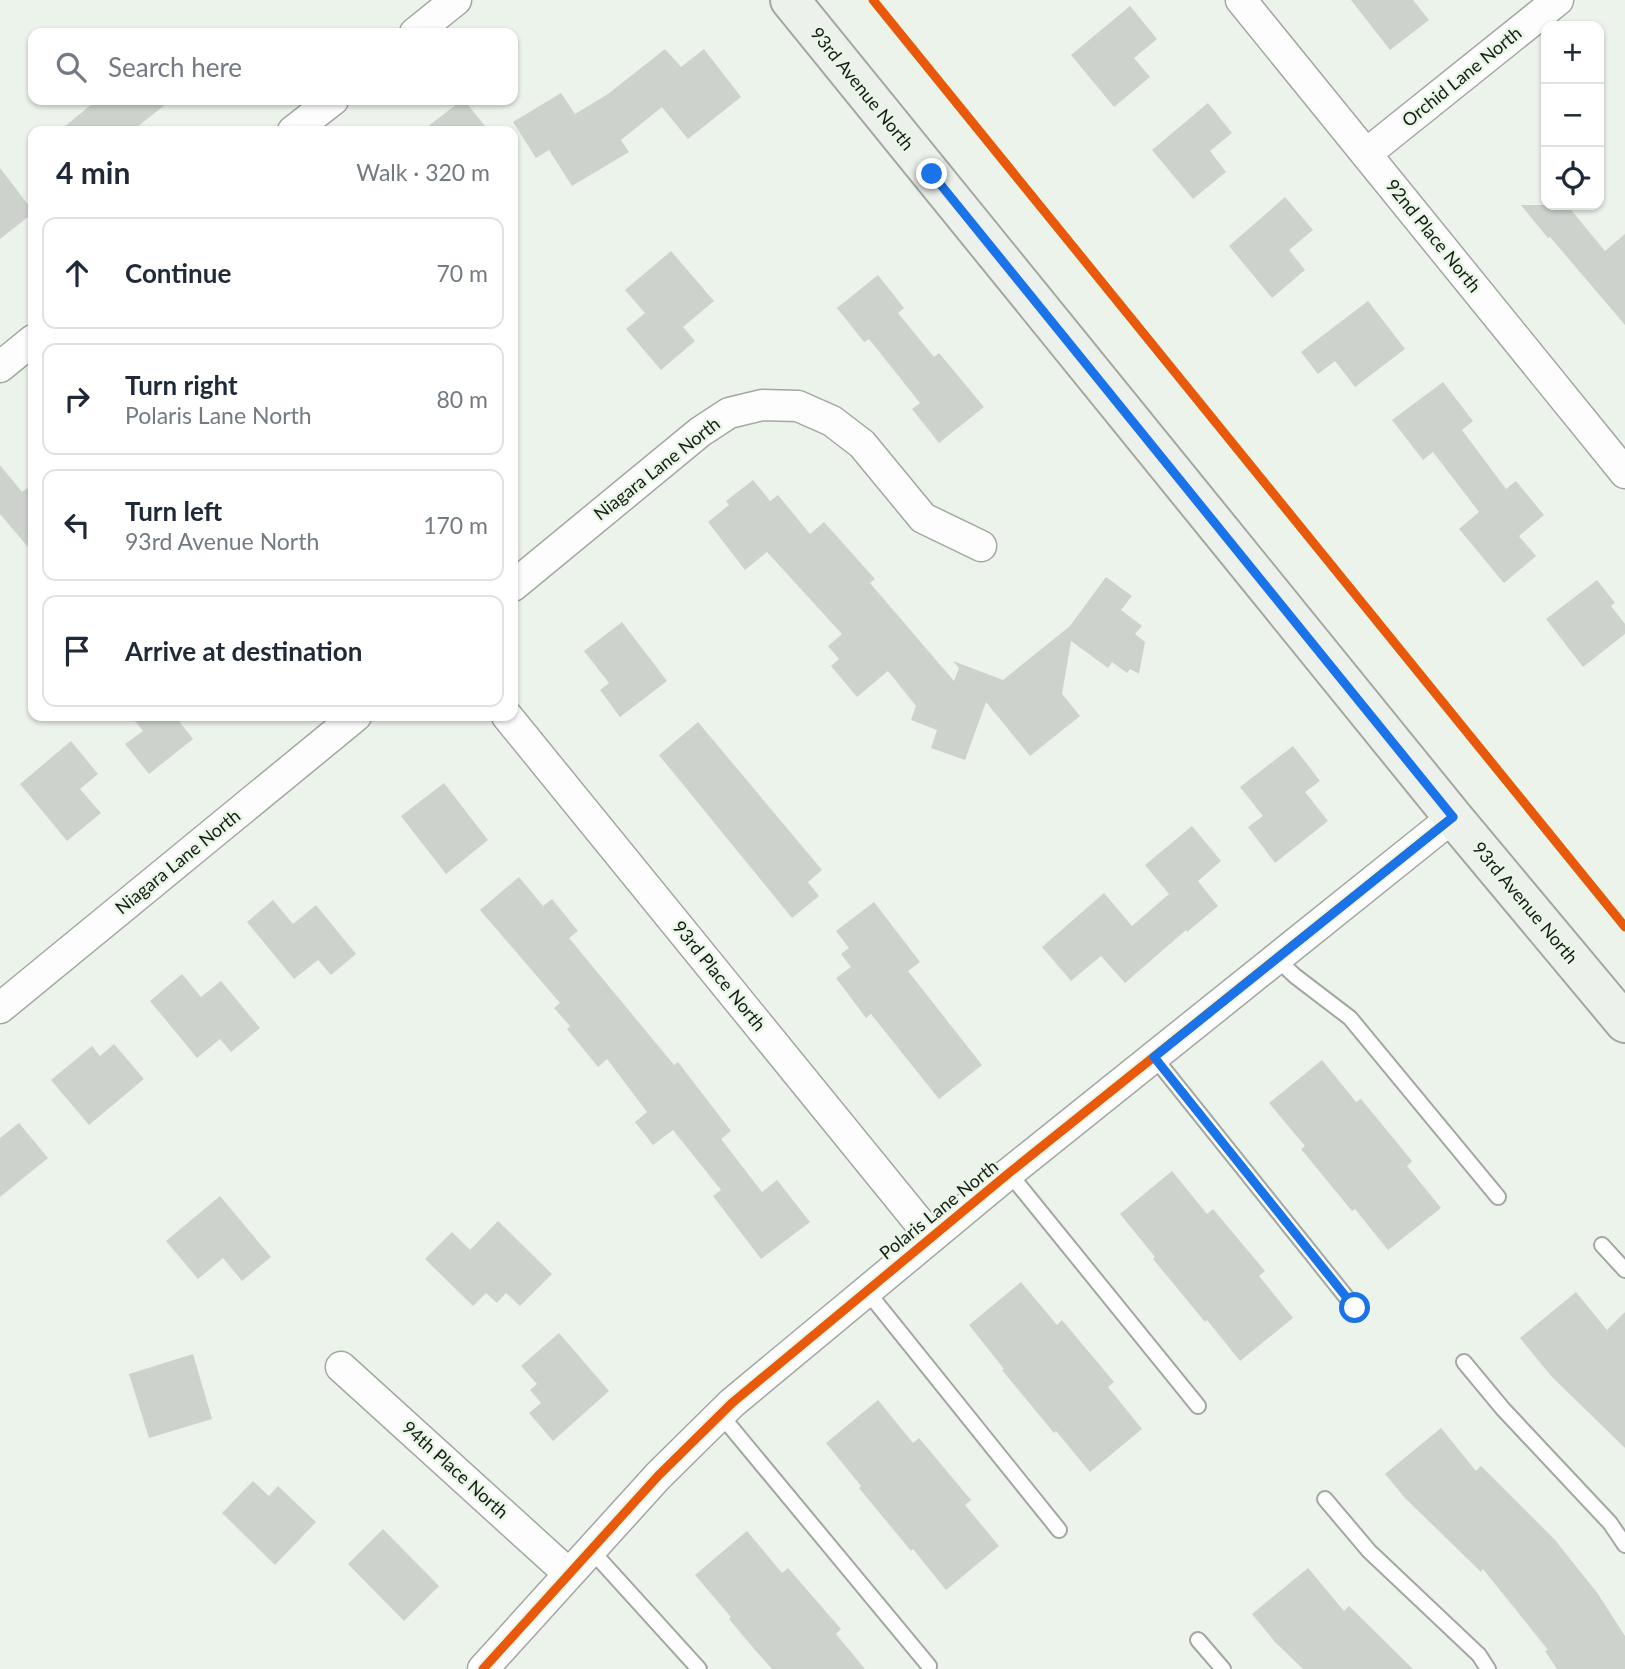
<!DOCTYPE html>
<html lang="en">
<head>
<meta charset="utf-8">
<style>
	body { margin:0; font-family:Lato,sans-serif; background:#f2f2f3; color:#1f2937 }
	.controls { position:absolute; right:21px; top:21px; display:grid; overflow:hidden; border-radius:14px; box-shadow:0 2px 5px #0004 }
	.controls button { width:63px; height:63px; display:grid; place-items:center; padding:0; border:0; border-bottom:2px solid #e0e1e3; background:#fff; color:#1f2937; font:35px sans-serif }
	.stop { position:absolute; width:21px; height:21px; margin:-16px; border:5px solid #1a73e8; border-radius:50%; background:#fff }
	.stop.end { background:#1a73e8; border-color:#fff; box-shadow:0 2px 7px #0008 }
	.list { margin:0; padding:0; list-style:none }
	h2 { display:flex; justify-content:space-between; align-items:center; height:91px; margin:0; padding:0 28px; font-size:30px }
	h2 small { font-size:23px; font-weight:400; color:#747a83 }
	.list li { display:grid; grid-template-columns:46px 1fr auto; gap:21px; align-items:center; box-sizing:border-box; height:112px; margin:0 14px 14px; padding:0 14px; border:2px solid #e0e1e3; border-radius:14px }
	.list b { display:block; font-size:26px; white-space:nowrap }
	.list p { margin:0; font-size:23px; white-space:nowrap; color:#747a83 }
	.list em { font-size:23px; font-style:normal; color:#747a83 }
	.icon { flex:none; width:38px; height:38px; fill:none; stroke:currentColor; stroke-width:2; stroke-linecap:round; stroke-linejoin:round }
	.map { position:relative; flex:none; width:1625px; height:1669px; overflow:hidden }
	.search { position:absolute; background:#fff; box-shadow:0 2px 5px #0004; left:28px; top:28px; width:490px; height:77px; display:flex; align-items:center; gap:18px; box-sizing:border-box; padding:0 24px; border-radius:14px; color:#747a83; font-size:26px }
	.panel { position:absolute; background:#fff; box-shadow:0 2px 5px #0004; left:28px; top:126px; width:490px; height:595px; border-radius:14px }
	.map>svg:first-child { display:block }
</style>
</head>
<body>
<div class="map">
<svg width="1625" height="1669" viewBox="0 0 1625 1669">
	<rect width="100%" height="100%" fill="#ecf3ea"/>
	<!-- building -->
	<path fill="#cdd3cc" d="M 1351,0 L 1413,0 L 1429,20 L 1390,50 Z
		M 1130,6 L 1157,39 L 1134,58 L 1150,77 L 1114,107 L 1071,55 Z
		M 665,49 L 681,67 L 704,49 L 741,97 L 688,139 L 662,107 L 621,140 L 629,152 L 572,186 L 549,150 L 536,158 L 513,122 L 561,93 L 575,114 L 608,94 Z
		M 97,100 L 171,100 L 132,131 L 59,131 Z
		M 462,100 L 464,100 L 489,131 L 422,131 Z
		M 1208,103 L 1232,133 L 1210,151 L 1226,172 L 1193,199 L 1152,150 Z
		M 0,168 L 33,211 L 33,213 L 0,239 Z
		M 1285,197 L 1313,230 L 1289,250 L 1305,270 L 1272,298 L 1229,246 Z
		M 1521,205 L 1567,205 L 1605,251 L 1625,234 L 1625,325 L 1550,237 L 1548,238 Z
		M 671,251 L 714,301 L 683,327 L 695,341 L 661,370 L 626,329 L 645,313 L 625,290 Z
		M 878,275 L 904,308 L 898,313 L 934,357 L 939,353 L 984,407 L 939,443 L 912,409 L 920,403 L 869,339 L 864,342 L 837,308 Z
		M 1368,301 L 1405,349 L 1355,387 L 1335,361 L 1318,374 L 1301,352 Z
		M 1443,382 L 1473,421 L 1462,430 L 1506,489 L 1516,481 L 1544,515 L 1519,536 L 1536,556 L 1504,583 L 1459,529 L 1479,512 L 1433,452 L 1423,460 L 1392,420 Z
		M 0,465 L 22,492 L 33,484 L 33,553 L 0,514 Z
		M 753,480 L 770,501 L 778,495 L 810,534 L 824,522 L 875,579 L 870,583 L 954,681 L 959,668 L 953,661 L 1003,680 L 1070,626 L 1106,577 L 1132,596 L 1121,610 L 1142,626 L 1135,634 L 1145,642 L 1139,674 L 1130,669 L 1127,673 L 1112,662 L 1108,668 L 1071,641 L 1062,694 L 1080,716 L 1030,756 L 986,702 L 965,760 L 931,748 L 937,730 L 911,720 L 916,706 L 888,671 L 857,697 L 831,666 L 839,659 L 828,646 L 842,634 L 767,552 L 745,570 L 708,522 L 729,505 L 726,501 Z
		M 1597,580 L 1615,603 L 1611,606 L 1625,624 L 1625,634 L 1583,667 L 1546,619 Z
		M 622,622 L 667,681 L 620,717 L 600,690 L 609,683 L 584,651 Z
		M 131,716 L 175,716 L 193,739 L 149,774 L 125,744 L 143,731 Z
		M 698,722 L 822,870 L 808,882 L 819,896 L 792,918 L 659,755 Z
		M 71,741 L 98,774 L 80,789 L 101,813 L 67,841 L 20,784 Z
		M 1293,746 L 1320,781 L 1305,792 L 1328,821 L 1275,863 L 1248,827 L 1263,816 L 1240,787 Z
		M 444,783 L 488,840 L 446,874 L 401,816 Z
		M 1192,826 L 1221,861 L 1198,881 L 1218,906 L 1187,932 L 1186,930 L 1125,983 L 1101,956 L 1071,981 L 1042,947 L 1104,893 L 1132,926 L 1169,894 L 1145,865 Z
		M 519,877 L 543,906 L 552,899 L 578,931 L 569,938 L 674,1065 L 678,1062 L 731,1131 L 721,1139 L 762,1192 L 777,1180 L 810,1222 L 761,1259 L 713,1196 L 721,1190 L 673,1130 L 653,1145 L 635,1122 L 647,1112 L 607,1059 L 598,1067 L 567,1029 L 570,1026 L 554,1008 L 560,1003 L 480,910 Z
		M 273,900 L 293,924 L 316,905 L 356,954 L 331,975 L 318,960 L 294,979 L 247,922 Z
		M 874,902 L 920,962 L 908,971 L 982,1065 L 939,1099 L 871,1014 L 866,1018 L 836,978 L 851,967 L 841,954 L 849,948 L 836,931 Z
		M 182,974 L 201,997 L 221,981 L 260,1028 L 231,1052 L 220,1039 L 197,1058 L 150,1001 Z
		M 114,1044 L 144,1079 L 89,1125 L 51,1080 L 92,1046 L 100,1056 Z
		M 1322,1060 L 1356,1102 L 1361,1099 L 1412,1161 L 1407,1166 L 1441,1208 L 1388,1250 L 1355,1209 L 1352,1211 L 1301,1149 L 1305,1146 L 1269,1103 Z
		M 19,1123 L 48,1158 L 0,1197 L 0,1138 Z
		M 1172,1171 L 1207,1214 L 1213,1209 L 1265,1271 L 1259,1276 L 1293,1318 L 1240,1361 L 1207,1320 L 1205,1322 L 1153,1259 L 1155,1257 L 1120,1214 Z
		M 220,1196 L 271,1257 L 242,1281 L 223,1258 L 198,1279 L 166,1241 Z
		M 498,1221 L 552,1274 L 520,1306 L 506,1293 L 497,1303 L 486,1293 L 473,1306 L 425,1259 L 452,1232 L 470,1250 Z
		M 1021,1282 L 1057,1325 L 1062,1320 L 1114,1382 L 1108,1387 L 1142,1429 L 1090,1472 L 1056,1431 L 1054,1433 L 1002,1370 L 1004,1369 L 969,1325 Z
		M 1576,1292 L 1607,1330 L 1625,1312 L 1625,1448 L 1552,1377 L 1520,1338 Z
		M 559,1333 L 609,1391 L 553,1441 L 529,1413 L 541,1403 L 530,1390 L 537,1384 L 521,1366 Z
		M 193,1354 L 212,1419 L 149,1438 L 129,1374 Z
		M 878,1400 L 913,1443 L 919,1438 L 971,1500 L 965,1505 L 999,1546 L 946,1590 L 913,1549 L 911,1551 L 859,1488 L 861,1486 L 826,1443 Z
		M 1441,1428 L 1476,1471 L 1481,1466 L 1555,1540 L 1598,1594 L 1625,1636 L 1625,1669 L 1557,1669 L 1545,1651 L 1548,1650 L 1483,1569 L 1481,1572 L 1405,1498 L 1385,1474 Z
		M 253,1481 L 269,1496 L 278,1486 L 316,1522 L 275,1565 L 222,1513 Z
		M 383,1529 L 439,1586 L 404,1621 L 348,1564 Z
		M 747,1531 L 782,1573 L 788,1568 L 841,1629 L 836,1634 L 865,1669 L 772,1669 L 755,1650 L 729,1619 L 731,1617 L 695,1575 Z
		M 1308,1568 L 1344,1611 L 1349,1606 L 1413,1669 L 1303,1669 L 1275,1642 L 1252,1614 Z"/>
	<g fill="none" stroke-linecap="round" stroke-linejoin="round">
		<defs>
			<path id="lane" d="M 1277,959 L 1295,976 L 1350,1018 L 1498,1197
				M 1154,1057 L 1355,1308
				M 1009,1173 L 1198,1406
				M 1602,1245 L 1625,1270
				M 866,1290 L 1059,1530
				M 1464,1362 L 1503,1409 L 1610,1523 L 1625,1545
				M 720,1414 L 929,1666
				M 1325,1499 L 1369,1551 L 1479,1655 L 1488,1669
				M 591,1550 L 699,1669
				M 1198,1640 L 1223,1669"/>
			<path id="street" d="M 1241,0 L 1625,473
				M 415,33 L 456,0
				M 293,131 L 333,100
				M 1366,154 L 1558,0
				M 0,367 L 33,340
				M 513,586 L 700,432 L 729,413 L 762,405 L 798,406 L 832,421 L 862,444 L 923,518 L 981,546
				M 507,716 L 931,1237
				M 0,1008 L 356,716
				M 341,1367 L 569,1574
				M 483,1669 L 658,1476 L 732,1403 L 1009,1173 L 1453,817"/>
			<path id="secondary" d="M 790,0 L 1453,817 L 1625,1023"/>
		</defs>
		<!-- lane casing -->
		<use href="#lane" stroke="#a2a8a1" stroke-width="18"/>
		<!-- street casing -->
		<use href="#street" stroke="#a2a8a1" stroke-width="33"/>
		<!-- secondary casing -->
		<use href="#secondary" stroke="#a2a8a1" stroke-width="42"/>
		<!-- lane -->
		<use href="#lane" stroke="#fcfdfc" stroke-width="14"/>
		<!-- street -->
		<use href="#street" stroke="#fcfdfc" stroke-width="30"/>
		<!-- secondary -->
		<use href="#secondary" stroke="#edf1ec" stroke-width="38"/>
		<defs>
			<path id="cycleway" d="M 873,0 L 1625,927
				M 483,1669 L 658,1476 L 732,1403 L 1009,1173 L 1453,817"/>
		</defs>
		<!-- cycleway casing -->
		<use href="#cycleway" stroke="#e9f7e6" stroke-width="13"/>
		<!-- cycleway -->
		<use href="#cycleway" stroke="#e8590c" stroke-width="9"/>
	</g>
	<g fill="none" stroke-linecap="round" stroke-linejoin="round">
		<!-- route -->
		<path stroke="#1a73e8" stroke-width="9" d="M 932,174 L 1453,817 L 1154,1057 L 1355,1308"/>
	</g>
	<g text-anchor="middle" stroke-width="5" stroke-linejoin="round" paint-order="stroke">
		<!-- street labels -->
		<g font-size="18" fill="#161b15" stroke="#e9f7e6">
			<text transform="translate(1462 77) rotate(-39)" y="6">Orchid Lane North</text>
			<text transform="translate(862 89) rotate(51)" y="6">93rd Avenue North</text>
			<text transform="translate(1433 236) rotate(51)" y="6">92nd Place North</text>
			<text transform="translate(657 469) rotate(-38)" y="6">Niagara Lane North</text>
			<text transform="translate(178 862) rotate(-39)" y="6">Niagara Lane North</text>
			<text transform="translate(1525 903) rotate(50)" y="6">93rd Avenue North</text>
			<text transform="translate(719 976) rotate(51)" y="6">93rd Place North</text>
			<text transform="translate(939 1210) rotate(-39)" y="6">Polaris Lane North</text>
			<text transform="translate(455 1470) rotate(42)" y="6">94th Place North</text>
		</g>
	</g>
</svg>
<div class="controls">
<button>+</button>
<button>−</button>
<button><svg class="icon" aria-label="locate" viewBox="0 0 24 24"><circle cx="12" cy="12" r="6"/><path d="M12 2v4M12 18v4M2 12h4M18 12h4"/></svg></button>
</div>
<div class="stop" style="left:1355px;top:1308px"></div>
<div class="stop end" style="left:932px;top:174px"></div>
<div class="search"><svg class="icon" aria-label="search" viewBox="0 0 24 24"><circle cx="10" cy="10" r="6"/><path d="M15 15l6 6"/></svg>Search here</div>
<section class="panel">
<h2>4 min<small>Walk · 320 m</small></h2>
<ul class="list">
<li><svg class="icon" aria-label="ahead" viewBox="0 0 24 24"><path d="M12 20V5M6 11l6-6 6 6"/></svg><div><b>Continue</b></div><em>70 m</em></li>
<li><svg class="icon" aria-label="right" viewBox="0 0 24 24"><path d="M7 20v-9h11M14 6l5 5-5 5"/></svg><div><b>Turn right</b><p>Polaris Lane North</p></div><em>80 m</em></li>
<li><svg class="icon" aria-label="left" viewBox="0 0 24 24"><path d="M17 20v-9H6M10 6l-5 5 5 5"/></svg><div><b>Turn left</b><p>93rd Avenue North</p></div><em>170 m</em></li>
<li><svg class="icon" aria-label="arrive" viewBox="0 0 24 24"><path d="M6 21V4h12l-3 4 3 4H6"/></svg><div><b>Arrive at destination</b></div></li>
</ul>
</section>
</div>
</body>
</html>
